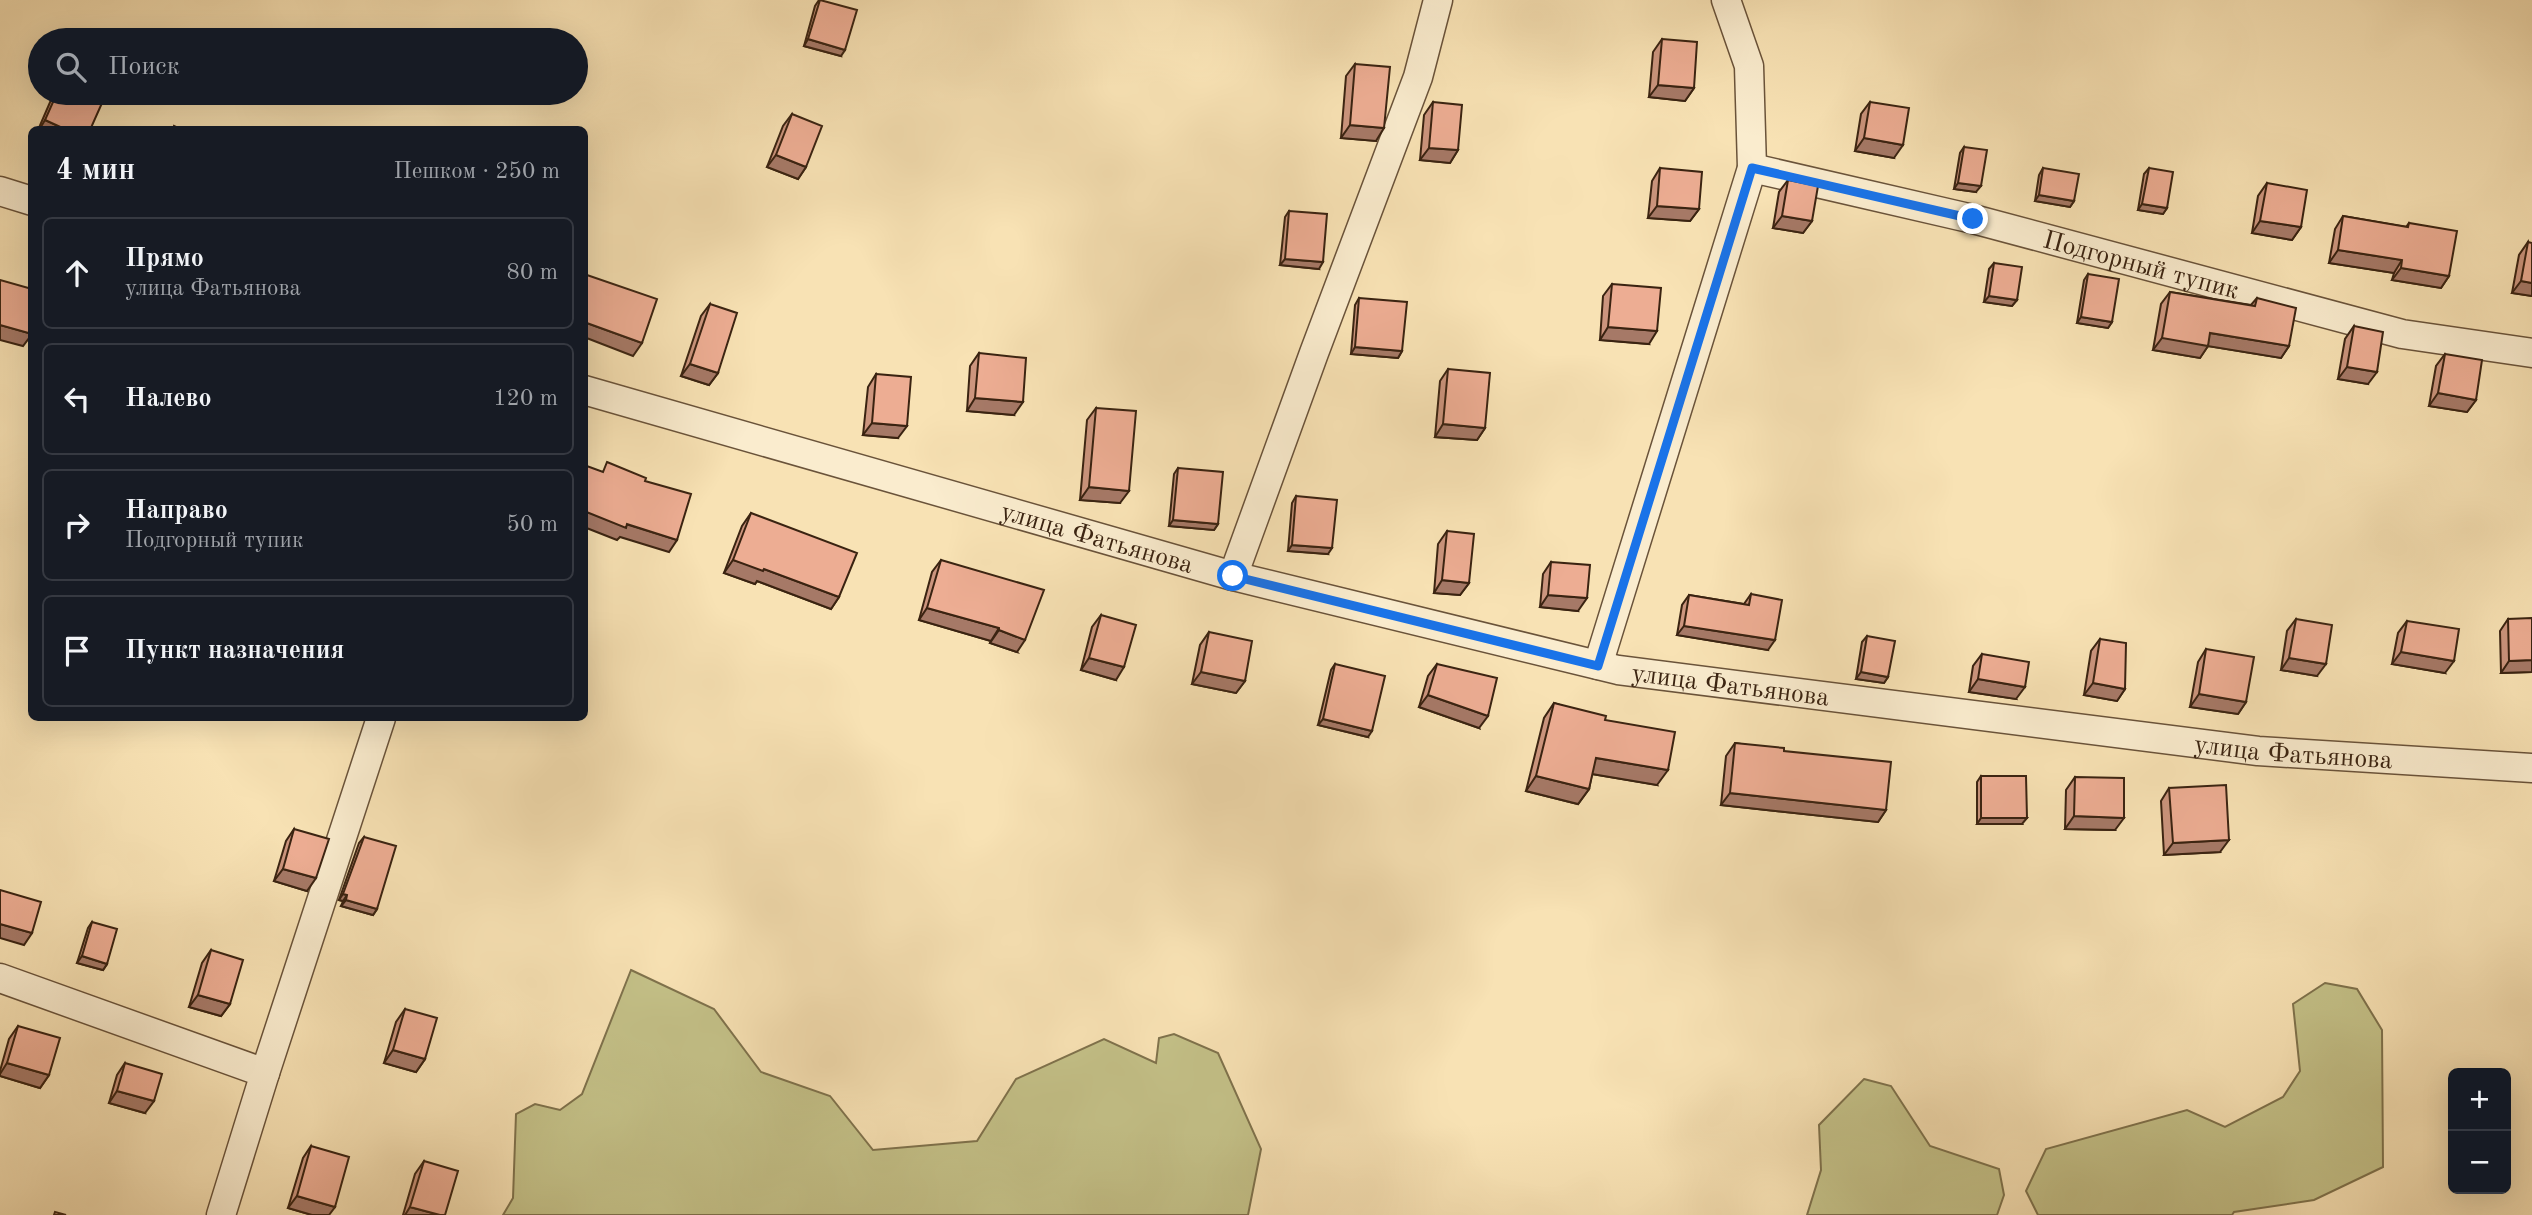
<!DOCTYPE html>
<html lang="ru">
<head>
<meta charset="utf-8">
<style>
	body { margin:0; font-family:"Old Standard TT",serif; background:#20242c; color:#f1f3f6 }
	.controls { position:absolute; right:21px; bottom:21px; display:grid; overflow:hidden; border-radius:10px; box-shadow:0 7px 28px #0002 }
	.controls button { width:63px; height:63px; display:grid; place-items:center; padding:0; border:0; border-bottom:2px solid #363941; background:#171b24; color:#f1f3f6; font:35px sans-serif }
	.stop { position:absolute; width:21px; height:21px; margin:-16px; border:5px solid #1a73e8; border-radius:50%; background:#fff }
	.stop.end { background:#1a73e8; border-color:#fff; box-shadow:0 2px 7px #0008 }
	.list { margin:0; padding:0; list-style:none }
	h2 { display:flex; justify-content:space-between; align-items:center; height:91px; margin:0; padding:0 28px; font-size:30px }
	h2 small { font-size:23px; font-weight:400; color:#9ea1a6 }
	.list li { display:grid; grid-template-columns:46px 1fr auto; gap:21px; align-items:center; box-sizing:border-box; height:112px; margin:0 14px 14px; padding:0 14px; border:2px solid #363941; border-radius:10px }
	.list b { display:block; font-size:26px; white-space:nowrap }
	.list p { margin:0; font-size:23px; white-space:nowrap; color:#9ea1a6 }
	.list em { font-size:23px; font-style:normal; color:#9ea1a6 }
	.icon { flex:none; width:38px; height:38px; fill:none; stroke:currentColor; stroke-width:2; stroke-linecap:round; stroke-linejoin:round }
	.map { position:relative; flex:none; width:2532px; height:1215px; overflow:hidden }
	.search { position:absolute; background:#171b24; box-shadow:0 7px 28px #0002; left:28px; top:28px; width:560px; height:77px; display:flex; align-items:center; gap:18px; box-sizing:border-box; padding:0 24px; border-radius:38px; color:#9ea1a6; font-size:26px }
	.panel { position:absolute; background:#171b24; box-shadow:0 7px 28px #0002; left:28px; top:126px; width:560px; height:595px; border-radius:10px }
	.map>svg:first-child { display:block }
</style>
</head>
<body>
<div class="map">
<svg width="2532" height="1215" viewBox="0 0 2532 1215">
	<rect width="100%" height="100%" fill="#f8e2b4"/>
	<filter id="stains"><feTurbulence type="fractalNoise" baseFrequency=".00286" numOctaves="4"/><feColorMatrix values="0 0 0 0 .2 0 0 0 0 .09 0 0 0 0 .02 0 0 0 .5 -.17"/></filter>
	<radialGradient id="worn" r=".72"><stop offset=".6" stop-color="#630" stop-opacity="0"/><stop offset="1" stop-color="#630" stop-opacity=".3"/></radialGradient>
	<!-- green -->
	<path fill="#c4c188" stroke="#7f724c" stroke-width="2" d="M 631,970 L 714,1009 L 761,1072 L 830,1096 L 873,1150 L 977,1141 L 1016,1079 L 1104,1039 L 1156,1063 L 1159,1038 L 1174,1034 L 1218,1053 L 1261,1149 L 1248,1215 L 503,1215 L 513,1198 L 516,1114 L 535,1104 L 560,1110 L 582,1094 Z
		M 2325,983 L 2357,989 L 2382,1030 L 2383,1167 L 2314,1200 L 2234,1212 L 2232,1215 L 2038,1215 L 2026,1191 L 2046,1149 L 2187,1110 L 2225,1127 L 2283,1097 L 2300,1071 L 2293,1004 Z
		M 1864,1079 L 1891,1086 L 1930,1146 L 1999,1169 L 2004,1195 L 1997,1215 L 1807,1215 L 1821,1170 L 1819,1125 Z"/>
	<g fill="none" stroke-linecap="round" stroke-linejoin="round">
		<defs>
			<g id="street">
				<path id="s1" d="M 1752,168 L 1973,219 L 2402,334 L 2532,353"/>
				<path d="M 0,191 L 32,201"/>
				<path id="s2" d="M 584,390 L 1233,576 L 1618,670 L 2258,751 L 2532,768"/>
				<path d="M 1233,576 L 1314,353 L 1418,77 L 1438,0"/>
				<path d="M 1598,665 L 1752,168 L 1749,66 L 1726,0"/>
				<path d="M 0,978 L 265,1073"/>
				<path d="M 221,1215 L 265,1073 L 381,718"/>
			</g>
		</defs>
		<!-- street casing -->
		<use href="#street" stroke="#6a533a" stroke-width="31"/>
		<!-- street -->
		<use href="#street" stroke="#faecce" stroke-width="28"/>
	</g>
	<!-- wall -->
	<path fill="#cc957e" stroke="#3a2311" stroke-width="2" d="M 819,0 L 841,56 L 804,46 L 815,6 Z
		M 1662,39 L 1694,88 L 1685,101 L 1649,97 L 1653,52 Z
		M 1355,64 L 1376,141 L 1341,138 L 1346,76 Z
		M 54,93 L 103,93 L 90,130 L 38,130 Z
		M 1433,102 L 1458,150 L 1450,163 L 1420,160 L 1424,115 Z
		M 1870,102 L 1894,158 L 1855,151 L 1861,114 Z
		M 792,114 L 806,167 L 798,179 L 767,167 L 783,126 Z
		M 1964,147 L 1976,192 L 1954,189 L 1960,153 Z
		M 1660,168 L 1699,209 L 1690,221 L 1648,218 L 1652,181 Z
		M 2043,168 L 2074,201 L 2070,207 L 2035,201 L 2039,175 Z
		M 2149,168 L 2167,208 L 2163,214 L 2138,210 L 2144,174 Z
		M 1788,180 L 1812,221 L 1803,233 L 1773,228 L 1779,192 Z
		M 2267,183 L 2301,227 L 2292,240 L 2252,233 L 2258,196 Z
		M 1289,211 L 1319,269 L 1280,265 L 1285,217 Z
		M 2343,216 L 2406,227 L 2409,223 L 2449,276 L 2441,288 L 2392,280 L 2394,273 L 2329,263 L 2335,229 Z
		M 2528,242 L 2532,296 L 2512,293 L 2519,255 Z
		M 1994,263 L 2017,300 L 2012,306 L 1984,302 L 1989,269 Z
		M 2088,274 L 2112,322 L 2108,328 L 2077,323 L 2084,280 Z
		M 1612,284 L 1649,344 L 1600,340 L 1603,296 Z
		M 2170,292 L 2251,305 L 2257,298 L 2289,346 L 2281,358 L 2208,346 L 2200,358 L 2153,350 L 2161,304 Z
		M 1359,298 L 1402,351 L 1398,358 L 1351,354 L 1355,305 Z
		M 710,304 L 718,373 L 709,385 L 681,376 L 701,316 Z
		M 2354,326 L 2368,384 L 2338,379 L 2345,339 Z
		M 979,353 L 1014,415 L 967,411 L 970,366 Z
		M 2445,354 L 2476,400 L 2467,412 L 2429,406 L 2436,366 Z
		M 1448,369 L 1485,428 L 1477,440 L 1435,437 L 1440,381 Z
		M 876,374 L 898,438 L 863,435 L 868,387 Z
		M 1096,408 L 1120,503 L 1080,500 L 1087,420 Z
		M 1178,468 L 1218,524 L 1214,530 L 1169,526 L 1174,474 Z
		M 1296,496 L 1328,554 L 1288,551 L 1292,503 Z
		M 751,513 L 839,597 L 831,609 L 757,581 L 755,584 L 724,573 L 742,526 Z
		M 1447,531 L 1469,583 L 1460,595 L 1434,593 L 1438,544 Z
		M 941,560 L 1017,652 L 990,643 L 991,641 L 919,620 L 932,572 Z
		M 1551,562 L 1578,611 L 1540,607 L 1543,574 Z
		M 1751,594 L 1768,650 L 1677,635 L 1682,605 L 1689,595 L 1744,604 Z
		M 1101,615 L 1116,680 L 1081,670 L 1092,627 Z
		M 2296,619 L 2317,676 L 2281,670 L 2287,631 Z
		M 2508,619 L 2532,672 L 2501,673 L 2500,631 Z
		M 2407,621 L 2445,673 L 2392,664 L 2398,633 Z
		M 1209,632 L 1245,681 L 1236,693 L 1192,684 L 1200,645 Z
		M 1867,636 L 1888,677 L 1884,683 L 1856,679 L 1862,642 Z
		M 2100,639 L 2125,689 L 2117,701 L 2084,695 L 2091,651 Z
		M 2206,649 L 2246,702 L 2238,714 L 2190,707 L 2198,662 Z
		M 1982,654 L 2016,699 L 1969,692 L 1973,666 Z
		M 1335,664 L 1368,737 L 1318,725 L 1331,670 Z
		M 1437,664 L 1479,728 L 1419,707 L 1428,676 Z
		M 1554,703 L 1605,720 L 1657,785 L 1592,774 L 1589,789 L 1578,804 L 1526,791 L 1544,718 Z
		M 1735,743 L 1784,751 L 1886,810 L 1878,822 L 1721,805 L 1726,756 Z
		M 1981,776 L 2022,824 L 1977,824 L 1977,782 Z
		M 2075,777 L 2115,830 L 2065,829 L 2066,790 Z
		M 2169,788 L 2220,852 L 2164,855 L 2161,801 Z
		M 294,829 L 307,891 L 274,881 L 286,841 Z
		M 364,837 L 377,909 L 373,915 L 341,906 L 343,901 L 339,900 L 359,843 Z
		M 92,922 L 107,964 L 103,970 L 77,963 L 88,928 Z
		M 211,950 L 230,1004 L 221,1016 L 189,1007 L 202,963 Z
		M 405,1009 L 425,1059 L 416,1072 L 384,1063 L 396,1022 Z
		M 18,1026 L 49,1075 L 40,1088 L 0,1076 L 0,1071 L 9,1039 Z
		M 125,1063 L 145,1113 L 109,1103 L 117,1075 Z
		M 311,1146 L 329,1215 L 312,1215 L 288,1208 L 303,1158 Z
		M 424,1161 L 445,1215 L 403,1215 L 415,1174 Z"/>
	<!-- shaded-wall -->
	<path fill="#a67967" stroke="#3a2311" stroke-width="2" d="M 808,39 L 845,50 L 841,56 L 804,46 Z
		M 1658,85 L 1694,88 L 1685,101 L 1649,97 Z
		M 45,120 L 67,130 L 39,130 Z
		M 1350,125 L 1384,128 L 1376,141 L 1341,138 Z
		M 1864,138 L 1903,145 L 1894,158 L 1855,151 Z
		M 1429,148 L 1458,150 L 1450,163 L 1420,160 Z
		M 776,155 L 806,167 L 798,179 L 767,167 Z
		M 1958,183 L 1981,186 L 1976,192 L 1954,189 Z
		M 2039,195 L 2074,201 L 2070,207 L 2035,201 Z
		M 2142,204 L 2167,208 L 2163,214 L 2138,210 Z
		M 1657,206 L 1699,209 L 1690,221 L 1648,218 Z
		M 1782,216 L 1812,221 L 1803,233 L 1773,228 Z
		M 2260,221 L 2301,227 L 2292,240 L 2252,233 Z
		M 2338,250 L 2402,260 L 2394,273 L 2329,263 Z
		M 1285,259 L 1323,262 L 1319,269 L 1280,265 Z
		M 2401,268 L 2449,276 L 2441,288 L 2392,280 Z
		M 2521,281 L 2532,283 L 2532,296 L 2512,293 Z
		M 1989,296 L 2017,300 L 2012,306 L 1984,302 Z
		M 2081,317 L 2112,322 L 2108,328 L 2077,323 Z
		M 584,322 L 642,343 L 633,356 L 584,337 Z
		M 0,325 L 32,334 L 23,346 L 0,340 Z
		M 1608,327 L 1657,331 L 1649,344 L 1600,340 Z
		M 2210,333 L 2289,346 L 2281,358 L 2208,346 L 2200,358 L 2153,350 L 2162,338 Z
		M 1355,347 L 1402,351 L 1398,358 L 1351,354 Z
		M 690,364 L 718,373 L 709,385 L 681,376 Z
		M 2347,367 L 2377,372 L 2368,384 L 2338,379 Z
		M 2438,393 L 2476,400 L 2467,412 L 2429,406 Z
		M 975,398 L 1023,402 L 1014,415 L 967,411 Z
		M 872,423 L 907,426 L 898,438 L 863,435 Z
		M 1443,424 L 1485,428 L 1477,440 L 1435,437 Z
		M 1089,487 L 1129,491 L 1120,503 L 1080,500 Z
		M 584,511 L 677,540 L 669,552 L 620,537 L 617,540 L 584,527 Z
		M 1173,520 L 1218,524 L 1214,530 L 1169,526 Z
		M 1292,545 L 1332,548 L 1328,554 L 1288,551 Z
		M 733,560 L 764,569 L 839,597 L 831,609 L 757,581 L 755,584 L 724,573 Z
		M 1442,580 L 1469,583 L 1460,595 L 1434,593 Z
		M 1548,595 L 1587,598 L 1578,611 L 1540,607 Z
		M 927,608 L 999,628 L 991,641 L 919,620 Z
		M 1684,626 L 1775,640 L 1768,650 L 1677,635 Z
		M 999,630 L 1025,640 L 1017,652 L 990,643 Z
		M 2401,652 L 2454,661 L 2445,673 L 2392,664 Z
		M 1089,658 L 1124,667 L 1116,680 L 1081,670 Z
		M 2289,658 L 2326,664 L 2317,676 L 2281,670 Z
		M 2532,660 L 2532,672 L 2501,673 L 2509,661 Z
		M 1201,672 L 1245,681 L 1236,693 L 1192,684 Z
		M 1861,672 L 1888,677 L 1884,683 L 1856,679 Z
		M 1978,679 L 2025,687 L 2016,699 L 1969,692 Z
		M 2093,683 L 2125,689 L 2117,701 L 2084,695 Z
		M 2199,694 L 2246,702 L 2238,714 L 2190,707 Z
		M 1428,695 L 1488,716 L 1479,728 L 1419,707 Z
		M 1323,719 L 1372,731 L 1368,737 L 1318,725 Z
		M 1596,758 L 1668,770 L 1657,785 L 1586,773 Z
		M 1536,776 L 1589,789 L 1578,804 L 1526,791 Z
		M 1730,793 L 1886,810 L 1878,822 L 1721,805 Z
		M 2074,816 L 2124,818 L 2115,830 L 2065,829 Z
		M 1981,818 L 2027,818 L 2022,824 L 1977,824 Z
		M 2229,840 L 2220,852 L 2164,855 L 2173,843 Z
		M 283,869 L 316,878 L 307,891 L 274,881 Z
		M 343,894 L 347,895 L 343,901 L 339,900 Z
		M 346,900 L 377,909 L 373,915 L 341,906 Z
		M 0,924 L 32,933 L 24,945 L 0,938 Z
		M 82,956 L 107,964 L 103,970 L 77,963 Z
		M 198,995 L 230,1004 L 221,1016 L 189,1007 Z
		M 393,1050 L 425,1059 L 416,1072 L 384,1063 Z
		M 7,1063 L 49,1075 L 40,1088 L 0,1076 L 0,1074 Z
		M 117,1091 L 154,1101 L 145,1113 L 109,1103 Z
		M 297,1196 L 335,1207 L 329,1215 L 312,1215 L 288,1208 Z
		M 410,1207 L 440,1215 L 405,1215 Z"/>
	<!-- building -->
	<path fill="#edad93" stroke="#3a2311" stroke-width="2" d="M 820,0 L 857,10 L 845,50 L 808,39 Z
		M 1662,39 L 1697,42 L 1694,88 L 1658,85 Z
		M 1355,64 L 1390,67 L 1384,128 L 1350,125 Z
		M 57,93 L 103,93 L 106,94 L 90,130 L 67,130 L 45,120 Z
		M 1433,102 L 1462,105 L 1458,150 L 1429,148 Z
		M 1870,102 L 1909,108 L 1903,145 L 1864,138 Z
		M 792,114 L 822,126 L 806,167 L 776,155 Z
		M 174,126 L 182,130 L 173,130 Z
		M 1964,147 L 1987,150 L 1981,186 L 1958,183 Z
		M 1660,168 L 1702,172 L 1699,209 L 1657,206 Z
		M 2043,168 L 2079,174 L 2074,201 L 2039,195 Z
		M 2149,168 L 2173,172 L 2167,208 L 2142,204 Z
		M 1788,180 L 1818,186 L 1812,221 L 1782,216 Z
		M 2267,183 L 2307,190 L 2301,227 L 2260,221 Z
		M 1289,211 L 1327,214 L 1323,262 L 1285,259 Z
		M 2343,216 L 2408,227 L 2409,223 L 2457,231 L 2449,276 L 2401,268 L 2402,260 L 2338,250 Z
		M 2528,242 L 2532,243 L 2532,283 L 2521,281 Z
		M 1994,263 L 2022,267 L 2017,300 L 1989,296 Z
		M 584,274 L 657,299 L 642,343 L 584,322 Z
		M 2088,274 L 2119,279 L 2112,322 L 2081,317 Z
		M 0,280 L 32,289 L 32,334 L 0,325 Z
		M 1612,284 L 1661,288 L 1657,331 L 1608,327 Z
		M 2170,292 L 2255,306 L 2257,298 L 2296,308 L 2289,346 L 2210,333 L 2208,346 L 2162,338 Z
		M 1359,298 L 1407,302 L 1402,351 L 1355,347 Z
		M 710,304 L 737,313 L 718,373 L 690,364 Z
		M 2354,326 L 2383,332 L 2377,372 L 2347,367 Z
		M 979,353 L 1026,358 L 1023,402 L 975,398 Z
		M 2445,354 L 2482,360 L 2476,400 L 2438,393 Z
		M 1448,369 L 1490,373 L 1485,428 L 1443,424 Z
		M 876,374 L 911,377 L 907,426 L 872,423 Z
		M 1096,408 L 1136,411 L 1129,491 L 1089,487 Z
		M 607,462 L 646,478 L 645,481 L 691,494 L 677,540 L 627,524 L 626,528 L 584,511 L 584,465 L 603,472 Z
		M 1178,468 L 1223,472 L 1218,524 L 1173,520 Z
		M 1296,496 L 1337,500 L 1332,548 L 1292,545 Z
		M 751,513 L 857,553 L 839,597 L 764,569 L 763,571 L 733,560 Z
		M 1447,531 L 1474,534 L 1469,583 L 1442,580 Z
		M 941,560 L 1044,590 L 1025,640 L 999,630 L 999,628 L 927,608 Z
		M 1551,562 L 1590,565 L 1587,598 L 1548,595 Z
		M 1751,594 L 1782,600 L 1775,640 L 1684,626 L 1689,595 L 1749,605 Z
		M 1101,615 L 1136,625 L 1124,667 L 1089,658 Z
		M 2532,618 L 2532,660 L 2509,661 L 2508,619 Z
		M 2296,619 L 2332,625 L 2326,664 L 2289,658 Z
		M 2407,621 L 2459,629 L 2454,661 L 2401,652 Z
		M 1209,632 L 1252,641 L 1245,681 L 1201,672 Z
		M 1867,636 L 1895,641 L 1888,677 L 1861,672 Z
		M 2100,639 L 2126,643 L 2125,689 L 2093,683 Z
		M 2206,649 L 2254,657 L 2246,702 L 2199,694 Z
		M 1982,654 L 2029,662 L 2025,687 L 1978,679 Z
		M 1335,664 L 1385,676 L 1372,731 L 1323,719 Z
		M 1437,664 L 1497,678 L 1488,716 L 1428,695 Z
		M 1554,703 L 1606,716 L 1605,720 L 1675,732 L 1668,770 L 1596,758 L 1589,789 L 1536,776 Z
		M 1735,743 L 1784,748 L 1784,751 L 1891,762 L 1886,810 L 1730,793 Z
		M 1981,776 L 2026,776 L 2027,818 L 1981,818 Z
		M 2075,777 L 2124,778 L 2124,818 L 2074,816 Z
		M 2226,785 L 2229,840 L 2173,843 L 2169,788 Z
		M 294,829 L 329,839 L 316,878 L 283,869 Z
		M 364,837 L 396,846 L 377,909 L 346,900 L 347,895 L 343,894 Z
		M 0,890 L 41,902 L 32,933 L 0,924 Z
		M 92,922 L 117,929 L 107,964 L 82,956 Z
		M 211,950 L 243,960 L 230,1004 L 198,995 Z
		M 405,1009 L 437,1018 L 425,1059 L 393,1050 Z
		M 18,1026 L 60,1038 L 49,1075 L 7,1063 Z
		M 125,1063 L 162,1074 L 154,1101 L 117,1091 Z
		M 311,1146 L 349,1157 L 335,1207 L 297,1196 Z
		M 424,1161 L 458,1171 L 445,1215 L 440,1215 L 410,1207 Z
		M 55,1212 L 66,1215 L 54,1215 Z"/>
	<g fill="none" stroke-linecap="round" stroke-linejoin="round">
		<!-- route -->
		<path stroke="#1a73e8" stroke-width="9" d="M 1233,576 L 1598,666 L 1752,168 L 1973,219"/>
	</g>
	<g text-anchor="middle" stroke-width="5" stroke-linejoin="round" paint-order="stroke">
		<!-- street labels -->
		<g font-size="26" fill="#3a2311" stroke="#faecce">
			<text dy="9" stroke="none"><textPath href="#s1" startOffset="401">Подгорный тупик</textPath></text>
			<text dy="9" stroke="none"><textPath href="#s2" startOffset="534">улица Фатьянова</textPath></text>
			<text dy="9" stroke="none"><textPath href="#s2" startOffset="1185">улица Фатьянова</textPath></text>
			<text dy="9" stroke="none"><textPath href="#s2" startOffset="1752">улица Фатьянова</textPath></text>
		</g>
	</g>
	<rect width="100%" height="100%" filter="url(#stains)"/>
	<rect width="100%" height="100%" fill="url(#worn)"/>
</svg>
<div class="controls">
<button>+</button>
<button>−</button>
</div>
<div class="stop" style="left:1233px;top:576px"></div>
<div class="stop end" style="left:1973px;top:219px"></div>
<div class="search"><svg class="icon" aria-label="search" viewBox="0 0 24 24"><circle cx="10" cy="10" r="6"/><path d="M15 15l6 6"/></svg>Поиск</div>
<section class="panel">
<h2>4 мин<small>Пешком · 250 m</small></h2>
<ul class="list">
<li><svg class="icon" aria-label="ahead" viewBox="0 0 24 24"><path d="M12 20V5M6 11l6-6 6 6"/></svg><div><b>Прямо</b><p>улица Фатьянова</p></div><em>80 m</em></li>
<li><svg class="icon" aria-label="left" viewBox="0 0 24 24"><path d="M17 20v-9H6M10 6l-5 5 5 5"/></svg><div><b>Налево</b></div><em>120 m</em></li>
<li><svg class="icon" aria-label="right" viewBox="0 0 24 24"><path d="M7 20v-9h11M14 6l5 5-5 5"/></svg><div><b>Направо</b><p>Подгорный тупик</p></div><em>50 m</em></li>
<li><svg class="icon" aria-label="arrive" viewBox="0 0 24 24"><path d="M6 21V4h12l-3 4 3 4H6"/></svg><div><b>Пункт назначения</b></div></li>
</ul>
</section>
</div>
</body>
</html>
